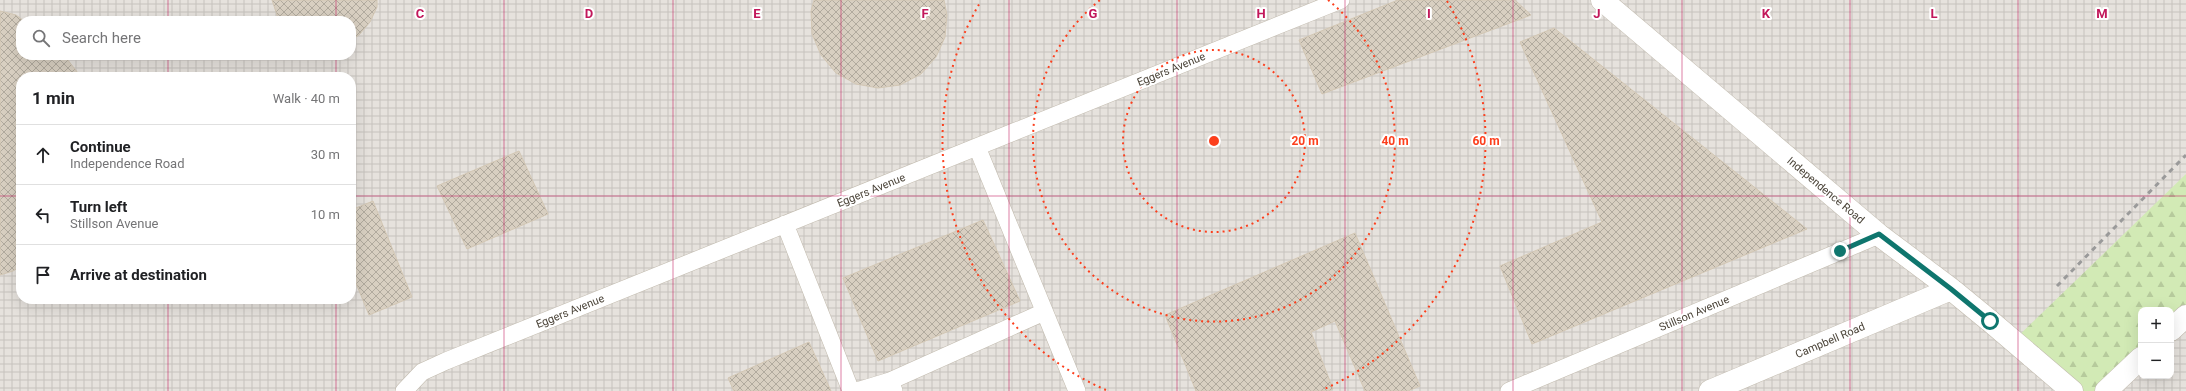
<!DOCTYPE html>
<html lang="en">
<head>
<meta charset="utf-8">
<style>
	body { margin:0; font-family:Roboto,sans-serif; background:#f6f6f6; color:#202124 }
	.controls { position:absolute; right:12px; bottom:12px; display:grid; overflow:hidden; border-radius:8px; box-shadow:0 4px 16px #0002 }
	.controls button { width:36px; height:36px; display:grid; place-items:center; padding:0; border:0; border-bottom:1px solid #e0e0e0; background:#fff; color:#202124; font:20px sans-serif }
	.stop { position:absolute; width:12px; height:12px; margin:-9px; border:3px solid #0f766e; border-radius:50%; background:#fff }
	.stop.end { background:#0f766e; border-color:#fff; box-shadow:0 1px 4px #0008 }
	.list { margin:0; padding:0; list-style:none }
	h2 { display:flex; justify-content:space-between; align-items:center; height:52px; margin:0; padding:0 16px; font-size:17px }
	h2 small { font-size:13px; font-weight:400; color:#757577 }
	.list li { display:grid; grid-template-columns:26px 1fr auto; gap:12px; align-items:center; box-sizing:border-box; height:60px; padding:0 16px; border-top:1px solid #e0e0e0 }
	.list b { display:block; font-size:15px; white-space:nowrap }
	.list p { margin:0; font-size:13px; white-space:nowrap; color:#757577 }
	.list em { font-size:13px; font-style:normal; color:#757577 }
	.icon { flex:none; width:22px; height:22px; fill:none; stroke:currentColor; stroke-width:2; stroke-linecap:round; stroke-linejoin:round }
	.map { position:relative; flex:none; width:2186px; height:391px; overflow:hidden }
	.search { position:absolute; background:#fff; box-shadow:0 4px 16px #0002; left:16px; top:16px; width:340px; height:44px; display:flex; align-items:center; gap:10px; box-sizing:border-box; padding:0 14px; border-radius:16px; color:#757577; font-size:15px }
	.panel { position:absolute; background:#fff; box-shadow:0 4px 16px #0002; left:16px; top:72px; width:340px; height:232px; border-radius:16px }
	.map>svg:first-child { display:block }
</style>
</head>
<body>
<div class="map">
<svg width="2186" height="391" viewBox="0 0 2186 391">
	<defs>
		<pattern id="industrial-grid" width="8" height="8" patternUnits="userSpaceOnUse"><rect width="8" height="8" fill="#e6e2dd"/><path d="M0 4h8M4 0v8" fill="none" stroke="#c7c3be"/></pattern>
		<pattern id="forest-firs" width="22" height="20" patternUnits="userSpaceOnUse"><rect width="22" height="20" fill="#d2eab5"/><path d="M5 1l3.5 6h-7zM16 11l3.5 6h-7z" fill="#b6ca9c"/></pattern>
		<pattern id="building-cross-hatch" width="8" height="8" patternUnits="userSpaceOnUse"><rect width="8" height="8" fill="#d8cfc1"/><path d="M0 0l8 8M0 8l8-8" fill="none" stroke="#b1aa9e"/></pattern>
	</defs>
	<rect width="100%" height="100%" fill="#f6f3ec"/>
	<!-- industrial -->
	<path fill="url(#industrial-grid)" fill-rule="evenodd" d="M 0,0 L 2186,0 L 2186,174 L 2072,391 L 0,391 ZM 21,21 L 351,21 L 351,55 L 21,55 ZM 21,77 L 351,77 L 351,299 L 21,299 Z
		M 2186,316 L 2186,391 L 2106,391 L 2141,358 L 2141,376 L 2171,376 L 2171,330 Z"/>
	<!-- forest -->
	<path fill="url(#forest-firs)" d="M 2186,174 L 2186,316 L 2171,330 L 2171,310 L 2141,310 L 2141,358 L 2106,391 L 2072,391 L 2013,341 Z"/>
	<!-- building -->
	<path fill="url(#building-cross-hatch)" stroke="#d3c7b4" d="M 272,0 L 377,0 L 377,7 L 370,22 L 359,35 L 351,40 L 351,21 L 279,21 Z
		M 814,0 L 944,0 L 947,15 L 945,37 L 936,57 L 921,74 L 900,85 L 878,88 L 856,84 L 836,73 L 821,55 L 812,34 L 811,11 Z
		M 1398,0 L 1515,0 L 1531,15 L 1322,94 L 1299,40 Z
		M 0,11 L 16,15 L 24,21 L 21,21 L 21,55 L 64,55 L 81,77 L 21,77 L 21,266 L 13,271 L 0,275 Z
		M 1554,28 L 1807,229 L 1532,344 L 1500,266 L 1602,222 L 1520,42 Z
		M 519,151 L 548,214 L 467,249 L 437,186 Z
		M 373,201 L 412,297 L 369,315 L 351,271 L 351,210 Z
		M 983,220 L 1020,301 L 878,361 L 843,278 Z
		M 1355,233 L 1420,386 L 1408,391 L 1365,391 L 1335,321 L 1311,332 L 1333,389 L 1329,391 L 1196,391 L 1165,315 Z
		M 809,342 L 831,391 L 734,391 L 728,378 Z"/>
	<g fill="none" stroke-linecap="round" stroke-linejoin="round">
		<defs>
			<path id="lane" d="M 977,147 L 1077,391
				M 785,224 L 851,391
				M 890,381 L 1044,312
				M 404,391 L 422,372 L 446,361 L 1341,0
				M 857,391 L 890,381 L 894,391
				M 1509,391 L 1879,235"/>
			<path id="street" d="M 1602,0 L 1879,235 L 1951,289 L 1990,321
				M 2171,330 L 2186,316
				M 2031,356 L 2072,391
				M 1710,391 L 1951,289
				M 2106,391 L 2141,358"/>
		</defs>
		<!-- lane casing -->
		<use href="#lane" stroke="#c2bbae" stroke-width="18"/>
		<!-- street casing -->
		<use href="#street" stroke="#c2bbae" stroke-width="23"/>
		<!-- lane -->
		<use href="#lane" stroke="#fff" stroke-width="17"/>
		<!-- street -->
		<use href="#street" stroke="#fff" stroke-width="22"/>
		<!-- rail -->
		<path stroke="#9a9a9a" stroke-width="3" stroke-dasharray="5 5" stroke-linecap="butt" d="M 2057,286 L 2186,155"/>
		<defs>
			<path id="street-bridge" d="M 1990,321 L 2031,356"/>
		</defs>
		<!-- street-bridge casing -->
		<use href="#street-bridge" stroke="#c2bbae" stroke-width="23" stroke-linecap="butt"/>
		<!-- street-bridge -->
		<use href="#street-bridge" stroke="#fff" stroke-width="22"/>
	</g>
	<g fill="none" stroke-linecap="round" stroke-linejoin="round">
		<!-- route -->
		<path stroke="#0f766e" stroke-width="5" d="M 1840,251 L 1879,234 L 1951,289 L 1990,321"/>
	</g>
	<!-- grid -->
	<path fill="none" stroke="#c2185b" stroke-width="1" stroke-opacity="0.55" d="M 168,0 L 168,21M 336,0 L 336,21M 504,0 L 504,391M 673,0 L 673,391M 841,0 L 841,391M 1009,0 L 1009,391M 1177,0 L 1177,391M 1345,0 L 1345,391M 1513,0 L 1513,391M 1682,0 L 1682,391M 1850,0 L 1850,391M 2018,0 L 2018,391M 168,55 L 168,77M 336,55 L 336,77M 0,196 L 21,196M 351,196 L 2186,196M 168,299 L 168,391M 336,299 L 336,391"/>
	<!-- distance rings -->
	<g fill="none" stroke="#fc3f1d" stroke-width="2" stroke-dasharray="2 4">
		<circle cx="1214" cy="141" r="91"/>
		<path d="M1328 0A181 181 0 1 1 1100 0"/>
		<path d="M1106 390A272 272 0 0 1 981 1M1447 1A272 272 0 0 1 1322 390"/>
	</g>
	<g text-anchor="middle" stroke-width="4" stroke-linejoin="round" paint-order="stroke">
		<!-- street labels -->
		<g font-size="11" fill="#4b4439" stroke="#fff">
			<text transform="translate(1171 69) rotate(-22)" y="4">Eggers Avenue</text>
			<text transform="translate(871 190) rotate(-22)" y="4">Eggers Avenue</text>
			<text transform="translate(1826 190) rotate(40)" y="4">Independence Road</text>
			<text transform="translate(570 311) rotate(-22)" y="4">Eggers Avenue</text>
			<text transform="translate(1694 313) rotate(-23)" y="4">Stillson Avenue</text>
			<text transform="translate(1830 340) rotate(-23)" y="4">Campbell Road</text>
		</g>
	</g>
	<g font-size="13" text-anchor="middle" font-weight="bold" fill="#c2185b" stroke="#fff" stroke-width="4" stroke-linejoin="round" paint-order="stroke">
		<text x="420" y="18">C</text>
		<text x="589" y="18">D</text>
		<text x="757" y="18">E</text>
		<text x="925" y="18">F</text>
		<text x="1093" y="18">G</text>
		<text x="1261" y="18">H</text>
		<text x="1429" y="18">I</text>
		<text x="1597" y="18">J</text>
		<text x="1766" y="18">K</text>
		<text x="1934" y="18">L</text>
		<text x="2102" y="18">M</text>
	</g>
	<circle cx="1214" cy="141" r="6" fill="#fc3f1d" stroke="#fff" stroke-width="2"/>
	<g font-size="12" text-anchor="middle" font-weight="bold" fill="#fc3f1d" stroke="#fff" stroke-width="4" stroke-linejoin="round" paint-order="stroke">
		<text x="1305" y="145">20 m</text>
		<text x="1395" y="145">40 m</text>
		<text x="1486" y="145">60 m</text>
	</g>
</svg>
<div class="controls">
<button>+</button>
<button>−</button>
</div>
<div class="stop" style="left:1990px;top:321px"></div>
<div class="stop end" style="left:1840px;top:251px"></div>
<div class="search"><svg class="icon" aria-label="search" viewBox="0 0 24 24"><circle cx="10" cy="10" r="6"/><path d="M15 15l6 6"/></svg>Search here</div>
<section class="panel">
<h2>1 min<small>Walk · 40 m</small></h2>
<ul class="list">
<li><svg class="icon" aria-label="ahead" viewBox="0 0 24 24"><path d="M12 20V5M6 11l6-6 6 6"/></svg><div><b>Continue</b><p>Independence Road</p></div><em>30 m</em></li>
<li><svg class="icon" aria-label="left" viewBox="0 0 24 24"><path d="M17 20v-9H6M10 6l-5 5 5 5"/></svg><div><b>Turn left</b><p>Stillson Avenue</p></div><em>10 m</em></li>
<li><svg class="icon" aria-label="arrive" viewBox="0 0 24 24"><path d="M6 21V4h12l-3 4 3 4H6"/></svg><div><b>Arrive at destination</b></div></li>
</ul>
</section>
</div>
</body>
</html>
